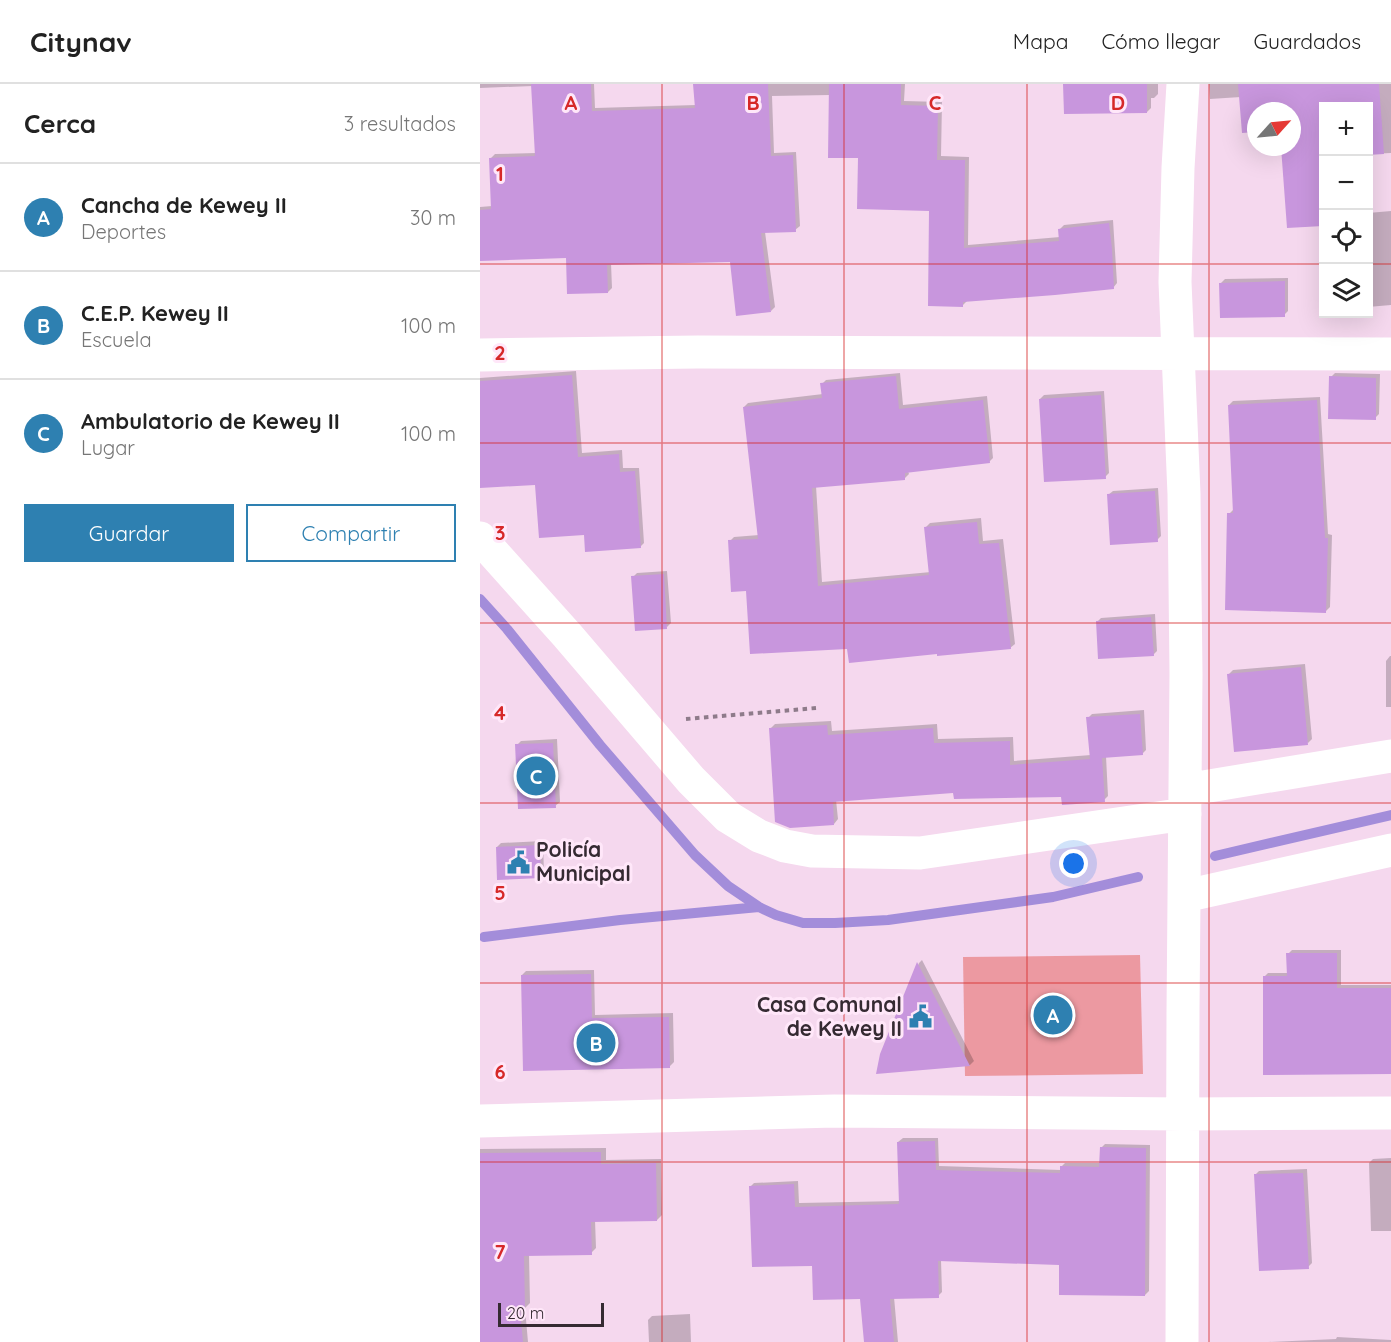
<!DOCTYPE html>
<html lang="es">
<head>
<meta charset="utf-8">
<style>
	body { margin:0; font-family:Quicksand,sans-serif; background:#f2f2f2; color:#222 }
	.controls { position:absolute; right:18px; top:18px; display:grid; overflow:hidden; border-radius:0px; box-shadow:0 6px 24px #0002 }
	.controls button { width:54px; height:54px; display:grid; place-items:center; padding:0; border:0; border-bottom:2px solid #e0e0e0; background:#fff; color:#222; font:30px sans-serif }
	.compass { position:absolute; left:767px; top:18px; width:54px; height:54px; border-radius:50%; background:#fff; box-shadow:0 6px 24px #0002; rotate:63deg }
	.scale { position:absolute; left:18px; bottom:15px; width:106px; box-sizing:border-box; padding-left:6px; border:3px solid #352a32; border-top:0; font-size:16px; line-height:21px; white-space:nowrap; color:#352a32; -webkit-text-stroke:4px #ffe7f9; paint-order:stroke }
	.you { position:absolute; left:594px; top:780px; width:21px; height:21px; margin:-15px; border:4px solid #fff; border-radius:50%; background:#1a73e8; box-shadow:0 0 0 9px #1a73e833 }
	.badge { display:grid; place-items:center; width:39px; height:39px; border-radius:50%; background:#2e80b1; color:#fff; font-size:20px; font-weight:700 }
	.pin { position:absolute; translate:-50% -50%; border:3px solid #fff; box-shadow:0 2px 6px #0006 }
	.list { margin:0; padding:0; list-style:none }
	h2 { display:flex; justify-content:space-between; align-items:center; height:78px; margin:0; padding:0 24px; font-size:26px }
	h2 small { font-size:20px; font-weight:400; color:#767676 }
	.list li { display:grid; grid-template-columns:39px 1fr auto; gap:18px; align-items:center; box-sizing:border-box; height:108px; padding:0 24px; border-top:2px solid #e0e0e0 }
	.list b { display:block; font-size:22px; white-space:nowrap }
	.list p { margin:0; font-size:20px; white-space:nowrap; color:#767676 }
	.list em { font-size:20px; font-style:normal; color:#767676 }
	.actions { display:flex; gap:12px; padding:18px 24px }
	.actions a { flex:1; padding:14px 0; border:2px solid #2e80b1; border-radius:0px; text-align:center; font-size:21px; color:#2e80b1 }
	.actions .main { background:#2e80b1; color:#fff }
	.icon { flex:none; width:33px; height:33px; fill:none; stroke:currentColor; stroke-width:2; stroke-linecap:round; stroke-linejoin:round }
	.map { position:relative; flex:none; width:911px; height:1258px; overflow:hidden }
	header { display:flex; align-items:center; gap:36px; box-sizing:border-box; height:84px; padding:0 30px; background:#fff; border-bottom:2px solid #e0e0e0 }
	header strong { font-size:28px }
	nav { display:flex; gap:33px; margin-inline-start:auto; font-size:21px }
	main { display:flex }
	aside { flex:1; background:#fff }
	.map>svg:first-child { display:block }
</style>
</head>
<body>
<header>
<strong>Citynav</strong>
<nav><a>Mapa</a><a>Cómo llegar</a><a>Guardados</a></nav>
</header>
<main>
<aside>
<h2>Cerca<small>3 resultados</small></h2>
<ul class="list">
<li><span class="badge">A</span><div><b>Cancha de Kewey II</b><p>Deportes</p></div><em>30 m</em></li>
<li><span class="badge">B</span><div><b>C.E.P. Kewey II</b><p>Escuela</p></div><em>100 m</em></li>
<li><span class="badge">C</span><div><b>Ambulatorio de Kewey II</b><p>Lugar</p></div><em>100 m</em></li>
</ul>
<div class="actions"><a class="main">Guardar</a><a>Compartir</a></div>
</aside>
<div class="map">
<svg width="911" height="1258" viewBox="0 0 911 1258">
	<rect width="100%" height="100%" fill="#f5d8ee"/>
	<!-- pitch -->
	<path fill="#ec99a1" d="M 660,871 L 663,990 L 485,992 L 483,873 Z"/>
	<!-- shadow -->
	<path fill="#0003" d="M 0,0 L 114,0 L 115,24 L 216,21 L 215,0 L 425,0 L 424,17 L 462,18 L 461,72 L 489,73 L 488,161 L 580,153 L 580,145 L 584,141 L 633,136 L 637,199 L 633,204 L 487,217 L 483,221 L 451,125 L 379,73 L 350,11 L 292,12 L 294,69 L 316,68 L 320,142 L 315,146 L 285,148 L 295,223 L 291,227 L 251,176 L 131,179 L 132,204 L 128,208 L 87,173 L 0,176 L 0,123 L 12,122 L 10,75 L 15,70 L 56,69 L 53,2 L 0,4 Z
		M 585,0 L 678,0 L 678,10 L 674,14 L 671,14 L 671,24 L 667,28 Z
		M 729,0 L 911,0 L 911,69 L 888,70 L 888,22 L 844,22 L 844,140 L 808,143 L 803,63 L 812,63 L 812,27 L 776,27 L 776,46 L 761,13 L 730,15 Z
		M 911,127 L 911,221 L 888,223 L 888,129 Z
		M 808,194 L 808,227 L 804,231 L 741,199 L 745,195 Z
		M 96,287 L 102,369 L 142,366 L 143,384 L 159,384 L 164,459 L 160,463 L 105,450 L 57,399 L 0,403 L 0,294 Z
		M 420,289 L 423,321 L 507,312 L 513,374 L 509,378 L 428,387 L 429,390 L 425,394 L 336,402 L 342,498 L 451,488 L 446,443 L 450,439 L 501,434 L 503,457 L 523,455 L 535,560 L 530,564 L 458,569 L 369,564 L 268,506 L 250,457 L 254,453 L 279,451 L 264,323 L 268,319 L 343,310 L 342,300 L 346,296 Z
		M 855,289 L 900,290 L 899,330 L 895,334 L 851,293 Z
		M 624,307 L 629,389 L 625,393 L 560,315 L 564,311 Z
		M 840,313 L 848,450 L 852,451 L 850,523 L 846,527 L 749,430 L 753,426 L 755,426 L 749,321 L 753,317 Z
		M 678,404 L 681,452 L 677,456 L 628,411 L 633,407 Z
		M 187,487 L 191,539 L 187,543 L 153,493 L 157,489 Z
		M 675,530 L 677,567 L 673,571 L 617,538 L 621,534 Z
		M 910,572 L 911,572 L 911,623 L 906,623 L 906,577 Z
		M 825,580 L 832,655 L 828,659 L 749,590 L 753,586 Z
		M 664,626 L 666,666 L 662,670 L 626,672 L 628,712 L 624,716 L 583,711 L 475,708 L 356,716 L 358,735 L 354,740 L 291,644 L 295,640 L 351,637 L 352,647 L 457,640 L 458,655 L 533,653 L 534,677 L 611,671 L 608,634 L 612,630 Z
		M 77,655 L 80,718 L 75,722 L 37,661 L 41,657 Z
		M 63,757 L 64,789 L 60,793 L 17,763 L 21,759 Z
		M 812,866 L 861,866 L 861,901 L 911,901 L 911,989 L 784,893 L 788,889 L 808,889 L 808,870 Z
		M 442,876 L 494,977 L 490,981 L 398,989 L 401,970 L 439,879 Z
		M 114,886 L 115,931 L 193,929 L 194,978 L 189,983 L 42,891 L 46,887 Z
		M 423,1054 L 458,1054 L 459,1082 L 581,1086 L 581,1083 L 585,1079 L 621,1079 L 621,1064 L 625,1060 L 670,1061 L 669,1207 L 665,1211 L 581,1180 L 461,1176 L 462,1208 L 458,1212 L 414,1213 L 418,1258 L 385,1258 L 381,1214 L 334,1180 L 270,1103 L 274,1099 L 318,1097 L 319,1119 L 420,1117 L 418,1058 Z
		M 126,1064 L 126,1076 L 181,1075 L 182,1131 L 177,1136 L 115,1136 L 116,1164 L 111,1169 L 49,1170 L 50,1219 L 45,1224 L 48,1258 L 0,1258 L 0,1065 Z
		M 911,1074 L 911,1147 L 891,1147 L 889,1079 L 893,1075 Z
		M 827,1085 L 832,1179 L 828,1183 L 775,1091 L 779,1087 Z
		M 210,1230 L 211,1258 L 169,1258 L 168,1236 L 172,1232 Z
		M 857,1253 L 911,1256 L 911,1258 L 788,1258 L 856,1255 Z"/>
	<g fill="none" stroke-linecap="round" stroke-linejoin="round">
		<!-- stream -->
		<path stroke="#a38dda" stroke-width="10" d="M 0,515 L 27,545 L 120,661 L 215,771 L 248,802 L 279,823 L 296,831 L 323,839 L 355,839 L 408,836 L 573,813 L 658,793
			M 735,772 L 911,731
			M 4,853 L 140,836 L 279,823"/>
	</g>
	<!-- building -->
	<path fill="#c896dd" d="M 51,0 L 111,0 L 112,27 L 215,24 L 213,0 L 288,0 L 291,72 L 313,71 L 316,148 L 281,149 L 291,228 L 256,232 L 250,178 L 127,181 L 128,209 L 87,210 L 86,174 L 0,177 L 0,126 L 11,125 L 9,74 L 55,72 Z
		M 349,0 L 421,0 L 421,21 L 458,22 L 457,76 L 485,76 L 484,164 L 579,157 L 578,145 L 629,139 L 632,165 L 634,205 L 575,211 L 483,218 L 483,223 L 448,222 L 449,127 L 377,125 L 378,74 L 348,74 Z
		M 583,0 L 667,0 L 667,29 L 584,30 Z
		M 758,0 L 899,0 L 904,70 L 888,71 L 888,22 L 843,22 L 843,142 L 807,144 L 801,63 L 812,63 L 812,27 L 776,27 L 776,48 L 762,49 Z
		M 805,197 L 805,233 L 740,234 L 739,199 Z
		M 92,291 L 98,373 L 139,370 L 140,388 L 155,387 L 161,464 L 105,468 L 104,451 L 59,454 L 55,401 L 0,404 L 0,297 Z
		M 416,292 L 419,325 L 503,316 L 510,379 L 425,389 L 425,396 L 332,404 L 338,502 L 449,491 L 444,443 L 497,438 L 499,460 L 519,459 L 531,565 L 457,572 L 457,570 L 369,579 L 367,565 L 270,570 L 266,507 L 251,508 L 248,456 L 278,455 L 263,323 L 342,314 L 340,299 Z
		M 849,292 L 896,294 L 896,336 L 848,335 Z
		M 621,311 L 626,395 L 564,398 L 559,315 Z
		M 837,316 L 845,454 L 848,454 L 846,529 L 745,526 L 747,429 L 753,429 L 748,321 Z
		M 675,407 L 678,458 L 630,461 L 627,410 Z
		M 184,490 L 187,545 L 155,547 L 151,492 Z
		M 671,533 L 674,572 L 618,575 L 616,537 Z
		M 821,583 L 828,661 L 754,668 L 747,590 Z
		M 660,630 L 663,671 L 622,674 L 625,718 L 582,721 L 581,713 L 474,715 L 473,709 L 353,718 L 354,741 L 310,744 L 295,738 L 289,644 L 347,641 L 348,651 L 453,644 L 454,659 L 530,657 L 530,681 L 610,675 L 606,633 Z
		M 73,659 L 76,724 L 38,725 L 35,660 Z
		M 60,761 L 61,794 L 17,796 L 16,763 Z
		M 806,869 L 857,869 L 857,904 L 911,904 L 911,990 L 783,991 L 783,892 L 807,892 Z
		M 437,878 L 490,982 L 396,990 L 400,970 Z
		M 111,890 L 112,934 L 189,933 L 190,984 L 43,987 L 41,891 Z
		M 455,1057 L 456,1086 L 580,1089 L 580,1082 L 619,1083 L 620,1063 L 666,1064 L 665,1212 L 579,1211 L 579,1181 L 458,1177 L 459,1214 L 410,1215 L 414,1258 L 384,1258 L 380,1215 L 333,1216 L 332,1182 L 272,1183 L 269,1102 L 314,1100 L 315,1123 L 419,1120 L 417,1058 Z
		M 121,1068 L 121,1080 L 176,1079 L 177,1137 L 111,1138 L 112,1171 L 44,1172 L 45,1226 L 40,1226 L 43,1258 L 0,1258 L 0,1069 Z
		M 823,1089 L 829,1185 L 779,1187 L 774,1090 Z"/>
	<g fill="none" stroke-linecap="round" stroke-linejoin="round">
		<!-- path -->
		<path stroke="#8e7b8a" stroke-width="4" stroke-dasharray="4.5 4.5" stroke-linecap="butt" d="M 206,635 L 336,624"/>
		<!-- minor -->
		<path stroke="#fff" stroke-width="33" d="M 0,271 L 218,268 L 911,270
			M 0,454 L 87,551 L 211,696 L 248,733 L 279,752 L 305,762 L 332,767 L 440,769 L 705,730
			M 705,706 L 911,672
			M 705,812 L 911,766
			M 0,1037 L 354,1027 L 703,1030 L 911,1029
			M 702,1258 L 703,928 L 706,590 L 704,410 L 695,198 L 698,84 L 703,0"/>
	</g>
	<!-- grid -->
	<path fill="none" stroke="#d62828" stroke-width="1.5" stroke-opacity="0.55" d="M 182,0 L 182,1258M 364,0 L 364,1258M 547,0 L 547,1258M 729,0 L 729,1258M 0,180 L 844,180M 888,180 L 911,180M 0,359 L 911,359M 0,539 L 911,539M 0,719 L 911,719M 0,899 L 911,899M 0,1078 L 911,1078"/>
	<!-- icons -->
	<defs>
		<symbol id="civic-bare" viewBox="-9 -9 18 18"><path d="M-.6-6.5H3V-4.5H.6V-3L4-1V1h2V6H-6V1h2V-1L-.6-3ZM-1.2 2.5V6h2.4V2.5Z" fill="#2e80b1" stroke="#ffe7f9" stroke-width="2.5" paint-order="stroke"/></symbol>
	</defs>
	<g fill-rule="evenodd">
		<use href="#civic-bare" x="22" y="762" width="33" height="33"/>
		<use href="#civic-bare" x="424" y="916" width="33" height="33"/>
	</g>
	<g text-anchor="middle" stroke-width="6" stroke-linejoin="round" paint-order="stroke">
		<!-- poi labels -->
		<g font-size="21" font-weight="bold" fill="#352a32" stroke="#ffe7f9" text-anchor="start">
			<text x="56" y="773">Policía<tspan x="56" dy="24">Municipal</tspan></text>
			<text x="422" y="928" text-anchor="end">Casa Comunal<tspan x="422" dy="24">de Kewey II</tspan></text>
		</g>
	</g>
	<g font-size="20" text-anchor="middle" font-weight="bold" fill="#d62828" stroke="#ffe7f9" stroke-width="6" stroke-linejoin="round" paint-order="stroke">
		<text x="91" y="26">A</text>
		<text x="273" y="26">B</text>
		<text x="455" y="26">C</text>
		<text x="638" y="26">D</text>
		<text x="20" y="97">1</text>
		<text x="20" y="276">2</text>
		<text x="20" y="456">3</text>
		<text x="20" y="636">4</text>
		<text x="20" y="816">5</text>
		<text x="20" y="995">6</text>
		<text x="20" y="1175">7</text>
	</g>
</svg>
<div class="controls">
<button>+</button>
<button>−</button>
<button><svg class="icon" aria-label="locate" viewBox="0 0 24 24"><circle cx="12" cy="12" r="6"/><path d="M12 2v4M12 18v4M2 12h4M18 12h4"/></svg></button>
<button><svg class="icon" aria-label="layers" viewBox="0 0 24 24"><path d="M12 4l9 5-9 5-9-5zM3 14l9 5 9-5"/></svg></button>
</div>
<svg class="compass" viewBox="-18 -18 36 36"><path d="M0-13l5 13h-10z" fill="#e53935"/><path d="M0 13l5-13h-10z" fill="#767676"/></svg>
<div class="scale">20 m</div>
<div class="you"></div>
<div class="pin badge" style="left:573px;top:931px">A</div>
<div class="pin badge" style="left:116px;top:959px">B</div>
<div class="pin badge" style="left:56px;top:692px">C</div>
</div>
</main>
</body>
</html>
